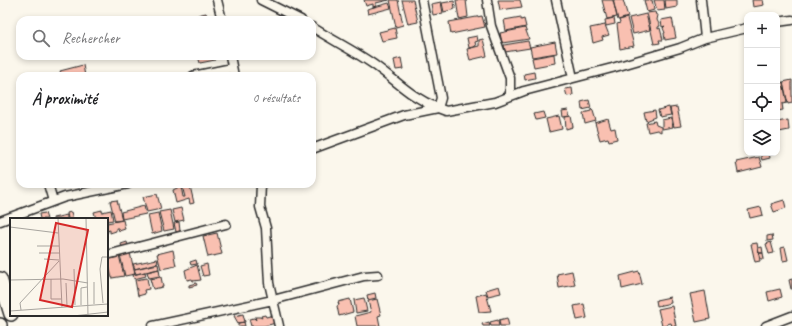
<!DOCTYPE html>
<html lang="fr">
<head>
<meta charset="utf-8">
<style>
	body { margin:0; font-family:Caveat,sans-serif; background:#f6f6f6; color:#202124 }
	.controls { position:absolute; right:12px; top:12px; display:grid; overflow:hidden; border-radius:8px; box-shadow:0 2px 6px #0003 }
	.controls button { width:36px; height:36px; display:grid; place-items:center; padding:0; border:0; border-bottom:1px solid #e0e0e0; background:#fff; color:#202124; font:20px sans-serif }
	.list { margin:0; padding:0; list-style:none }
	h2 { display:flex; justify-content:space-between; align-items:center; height:52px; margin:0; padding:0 16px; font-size:17px }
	h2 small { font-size:13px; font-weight:400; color:#757577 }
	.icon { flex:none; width:22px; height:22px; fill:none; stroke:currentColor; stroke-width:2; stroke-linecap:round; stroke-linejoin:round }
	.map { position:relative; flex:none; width:792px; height:326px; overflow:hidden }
	.search { position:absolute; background:#fff; box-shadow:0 2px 6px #0003; left:16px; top:16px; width:300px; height:44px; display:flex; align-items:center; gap:10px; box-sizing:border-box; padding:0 14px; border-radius:12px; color:#757577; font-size:15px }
	.panel { position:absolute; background:#fff; box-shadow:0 2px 6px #0003; left:16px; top:72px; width:300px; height:116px; border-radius:12px }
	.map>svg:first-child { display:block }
</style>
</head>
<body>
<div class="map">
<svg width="792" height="326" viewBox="0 0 792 326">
	<rect width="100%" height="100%" fill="#fbf7ec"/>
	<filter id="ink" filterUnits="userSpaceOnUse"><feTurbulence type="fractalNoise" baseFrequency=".025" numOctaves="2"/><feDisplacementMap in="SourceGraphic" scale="8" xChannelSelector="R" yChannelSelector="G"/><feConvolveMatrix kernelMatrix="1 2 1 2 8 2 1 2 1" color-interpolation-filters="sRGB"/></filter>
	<g filter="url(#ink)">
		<!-- building -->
		<path fill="#f9c0b1" stroke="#2b2b2b" d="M 364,0 L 389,0 L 376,3 L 376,6 L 373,7 L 373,4 L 366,6 Z
			M 390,0 L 398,0 L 403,25 L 396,27 Z
			M 402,0 L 413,0 L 418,22 L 408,24 Z
			M 456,0 L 466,0 L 468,17 L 459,19 Z
			M 498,0 L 520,0 L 522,7 L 500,10 Z
			M 602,0 L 613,0 L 617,17 L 607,19 Z
			M 613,0 L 623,0 L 628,17 L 618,20 Z
			M 644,0 L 652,0 L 654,10 L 647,12 Z
			M 654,0 L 664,0 L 665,10 L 657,11 Z
			M 665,0 L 677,0 L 677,7 L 666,9 Z
			M 752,0 L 763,0 L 764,5 L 753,7 Z
			M 454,1 L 455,9 L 444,12 L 442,3 Z
			M 441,2 L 443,13 L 433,15 L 431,4 Z
			M 389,3 L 391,8 L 368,14 L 367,9 Z
			M 655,12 L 656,15 L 658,15 L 657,20 L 660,26 L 658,27 L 658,29 L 660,28 L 663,40 L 659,40 L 660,43 L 654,44 L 647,13 Z
			M 206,13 L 208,20 L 200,20 L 198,15 Z
			M 646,14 L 650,30 L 633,34 L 629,18 Z
			M 482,16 L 485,27 L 451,34 L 449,22 Z
			M 521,17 L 521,20 L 524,19 L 526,27 L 506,31 L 504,20 Z
			M 614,18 L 615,24 L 606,26 L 605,20 Z
			M 627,18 L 634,46 L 620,49 L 617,24 L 620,23 L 619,20 Z
			M 672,18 L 676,38 L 665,40 L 664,33 L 665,33 L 663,28 L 665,26 L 662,27 L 661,20 Z
			M 605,25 L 609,35 L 602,37 L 603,40 L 593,43 L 590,28 Z
			M 395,28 L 397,38 L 382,41 L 379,32 Z
			M 525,28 L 529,39 L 502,43 L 500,33 Z
			M 477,36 L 478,41 L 475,42 L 476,46 L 469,48 L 467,38 Z
			M 483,39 L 487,56 L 470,60 L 467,49 L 479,46 L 479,40 Z
			M 528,41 L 530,48 L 505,52 L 504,45 Z
			M 555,42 L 557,53 L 532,57 L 530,47 Z
			M 554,54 L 555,63 L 534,67 L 532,58 Z
			M 198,56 L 214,56 L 215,60 L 200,63 Z
			M 401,58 L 403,69 L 396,70 L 394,60 Z
			M 83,65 L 85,76 L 62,76 L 60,71 Z
			M 534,72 L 535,78 L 525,80 L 524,74 Z
			M 792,80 L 792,103 L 788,104 L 783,82 Z
			M 783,82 L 787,103 L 782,104 L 783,110 L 777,111 L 777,84 Z
			M 572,88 L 573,95 L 567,96 L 565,89 Z
			M 589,100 L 591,108 L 582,110 L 581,102 Z
			M 669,107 L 671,115 L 660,117 L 658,110 Z
			M 677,107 L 681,126 L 674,127 L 670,108 Z
			M 591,109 L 593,111 L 596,121 L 585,124 L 583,113 L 591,111 Z
			M 568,110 L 570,116 L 563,117 L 562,111 Z
			M 655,110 L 656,117 L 646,121 L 644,112 Z
			M 543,112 L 545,118 L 536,120 L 534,114 Z
			M 559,116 L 562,129 L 549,132 L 546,119 Z
			M 571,116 L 573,127 L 566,129 L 565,117 Z
			M 671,118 L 673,127 L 662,129 L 662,120 Z
			M 608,119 L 611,129 L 615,128 L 617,139 L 609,141 L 608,138 L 600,140 L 595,123 Z
			M 788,120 L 789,130 L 779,132 L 777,122 Z
			M 655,121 L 656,125 L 661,127 L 661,132 L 657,130 L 648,132 L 646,123 Z
			M 760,153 L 769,153 L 770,158 L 762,160 Z
			M 759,157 L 762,167 L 738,173 L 736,162 Z
			M 186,185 L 187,187 L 190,186 L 194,203 L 190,204 L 189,199 L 176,203 L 173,190 L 181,186 L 183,197 L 185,197 L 182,186 Z
			M 157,194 L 161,209 L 147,212 L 143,197 Z
			M 117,200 L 122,220 L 115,221 L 110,201 Z
			M 784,200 L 786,208 L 774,212 L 771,204 Z
			M 144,206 L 146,214 L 122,219 L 121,212 Z
			M 761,207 L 763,215 L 750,218 L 748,210 Z
			M 181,208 L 184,220 L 175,222 L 172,210 Z
			M 102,210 L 102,212 L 111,210 L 113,220 L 107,221 L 107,219 L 96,219 L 94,212 Z
			M 170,210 L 174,229 L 164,231 L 159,212 Z
			M 71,212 L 73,219 L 68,219 L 67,213 Z
			M 45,213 L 47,219 L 40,219 L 39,214 Z
			M 158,213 L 162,231 L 152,234 L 148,215 Z
			M 67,215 L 67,219 L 53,219 L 53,218 Z
			M 123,220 L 125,229 L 119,231 L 118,228 L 116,228 L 116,231 L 110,233 L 110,230 L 107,231 L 107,233 L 107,223 Z
			M 179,222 L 180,231 L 176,232 L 174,223 Z
			M 217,233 L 222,254 L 208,257 L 203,236 Z
			M 772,235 L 773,240 L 767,241 L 767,236 Z
			M 127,242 L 128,246 L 122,248 L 121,244 Z
			M 771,242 L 774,253 L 769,254 L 766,244 Z
			M 757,243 L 760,261 L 755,262 L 751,244 Z
			M 762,247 L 763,253 L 759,253 L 758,248 Z
			M 785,247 L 788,260 L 783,261 L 781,248 Z
			M 173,250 L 176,266 L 161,269 L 157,254 Z
			M 130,253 L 135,274 L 125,276 L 120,255 Z
			M 759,253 L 763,253 L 764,259 L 761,259 Z
			M 119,255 L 124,276 L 112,278 L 107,258 Z
			M 157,259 L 158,263 L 135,269 L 133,264 Z
			M 196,260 L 197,264 L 191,265 L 190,262 Z
			M 158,264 L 159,269 L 136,274 L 134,269 Z
			M 207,264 L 209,275 L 203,276 L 200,266 Z
			M 197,265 L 201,280 L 193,281 L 192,279 L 187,280 L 185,270 Z
			M 159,269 L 160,276 L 149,278 L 147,272 Z
			M 572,271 L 575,285 L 559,288 L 557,274 Z
			M 639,271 L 642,284 L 622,289 L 620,276 Z
			M 145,272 L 146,276 L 134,279 L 133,275 Z
			M 161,277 L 163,287 L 153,289 L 150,279 Z
			M 147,278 L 149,289 L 144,290 L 145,294 L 138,296 L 135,280 Z
			M 792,279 L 792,289 L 791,289 L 789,280 Z
			M 196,283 L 197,285 L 189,287 L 189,285 Z
			M 499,286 L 501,293 L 488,296 L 486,290 Z
			M 780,289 L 782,297 L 769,301 L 767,292 Z
			M 705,291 L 710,319 L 696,322 L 690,294 Z
			M 375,293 L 376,298 L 368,300 L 367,295 Z
			M 486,293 L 491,311 L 479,312 L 476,296 Z
			M 670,297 L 671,303 L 657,306 L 656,300 Z
			M 364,298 L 367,311 L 356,313 L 354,300 Z
			M 350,299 L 353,312 L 339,316 L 337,306 L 339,305 L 338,302 Z
			M 377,299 L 381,315 L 378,316 L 380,326 L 357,326 L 355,316 L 371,312 L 368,301 Z
			M 584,304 L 587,318 L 577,320 L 574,306 Z
			M 672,306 L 676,326 L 672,326 L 671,323 L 667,324 L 667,326 L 662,326 L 658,309 Z
			M 243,314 L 245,322 L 238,323 L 234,316 Z
			M 265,315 L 266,317 L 274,315 L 276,323 L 264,326 L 251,326 L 249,319 L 254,318 L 256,320 L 255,317 L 260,317 L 262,318 L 261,316 Z
			M 507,318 L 509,326 L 500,326 L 499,320 Z
			M 498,320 L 499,326 L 491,326 L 490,322 Z
			M 244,322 L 245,326 L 238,326 L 238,323 Z
			M 489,322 L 490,326 L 483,326 L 482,324 Z"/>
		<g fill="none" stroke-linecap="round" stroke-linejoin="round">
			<defs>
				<path id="minor" d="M 217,0 L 222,20
					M 261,0 L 301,20
					M 487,0 L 491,26 L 510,78 L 510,96
					M 556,0 L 573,78
					M 701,0 L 705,38
					M 777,22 L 792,20
					M 312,27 C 332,40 353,50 373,64 C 396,80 410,97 438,108 L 441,98 L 422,0
					M 230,56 L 234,76
					M 193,76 L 232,68
					M 312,149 L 404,115 L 438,108 L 446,111 L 495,102 L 524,91 L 612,68 L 680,48 L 705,38 L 747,28
					M 48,184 L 53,201
					M 261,184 L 260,207 L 266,228 L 269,283 L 279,326
					M 0,221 L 65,197 L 128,184
					M 107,255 L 226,224
					M 153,326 L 273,300 L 364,276 L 378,275
					M 766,326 L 792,316"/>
				<path id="trunk" d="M 0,279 L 11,314
					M 0,325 L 0,326"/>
			</defs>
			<!-- minor casing -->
			<use href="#minor" stroke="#2b2b2b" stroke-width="11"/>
			<!-- trunk casing -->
			<use href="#trunk" stroke="#2b2b2b" stroke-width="16"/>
			<!-- minor -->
			<use href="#minor" stroke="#fbf7ec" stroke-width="8"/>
			<!-- trunk -->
			<use href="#trunk" stroke="#fbf7ec" stroke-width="13"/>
		</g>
	</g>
	<!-- overview -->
	<g transform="translate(10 218)">
		<rect width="98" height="98" fill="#fbf7ec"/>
		<path fill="none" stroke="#a8a59f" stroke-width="1" d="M 48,0 L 52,89M 76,0 L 78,98M 0,9 L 48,15M 27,28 L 49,28M 29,35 L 50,35M 34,41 L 49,42M 64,51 L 65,87M 41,61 L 41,81 L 51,81M 0,62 L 53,61 L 78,65M 84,64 L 84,86M 56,65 L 57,88M 93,85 L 90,51 L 92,39 L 98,39M 71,87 L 71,70 L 77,69M 11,92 L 10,85 L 49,43M 0,93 L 98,86M 63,98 L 98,94"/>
		<path fill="#d62828" fill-opacity="0.15" stroke="#d62828" stroke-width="2" d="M 46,5 L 78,12 L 62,89 L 30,82 Z"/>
		<rect width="98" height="98" fill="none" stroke="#2b2b2b" stroke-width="2"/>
	</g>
</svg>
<div class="controls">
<button>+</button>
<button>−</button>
<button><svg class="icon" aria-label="locate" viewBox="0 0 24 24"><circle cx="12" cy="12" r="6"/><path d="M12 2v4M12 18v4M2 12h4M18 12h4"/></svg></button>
<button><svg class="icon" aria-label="layers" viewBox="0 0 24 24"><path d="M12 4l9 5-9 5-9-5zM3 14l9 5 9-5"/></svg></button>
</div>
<div class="search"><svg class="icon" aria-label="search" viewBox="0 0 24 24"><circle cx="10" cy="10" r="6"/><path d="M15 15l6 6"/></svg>Rechercher</div>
<section class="panel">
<h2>À proximité<small>0 résultats</small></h2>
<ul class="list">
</ul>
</section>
</div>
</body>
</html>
